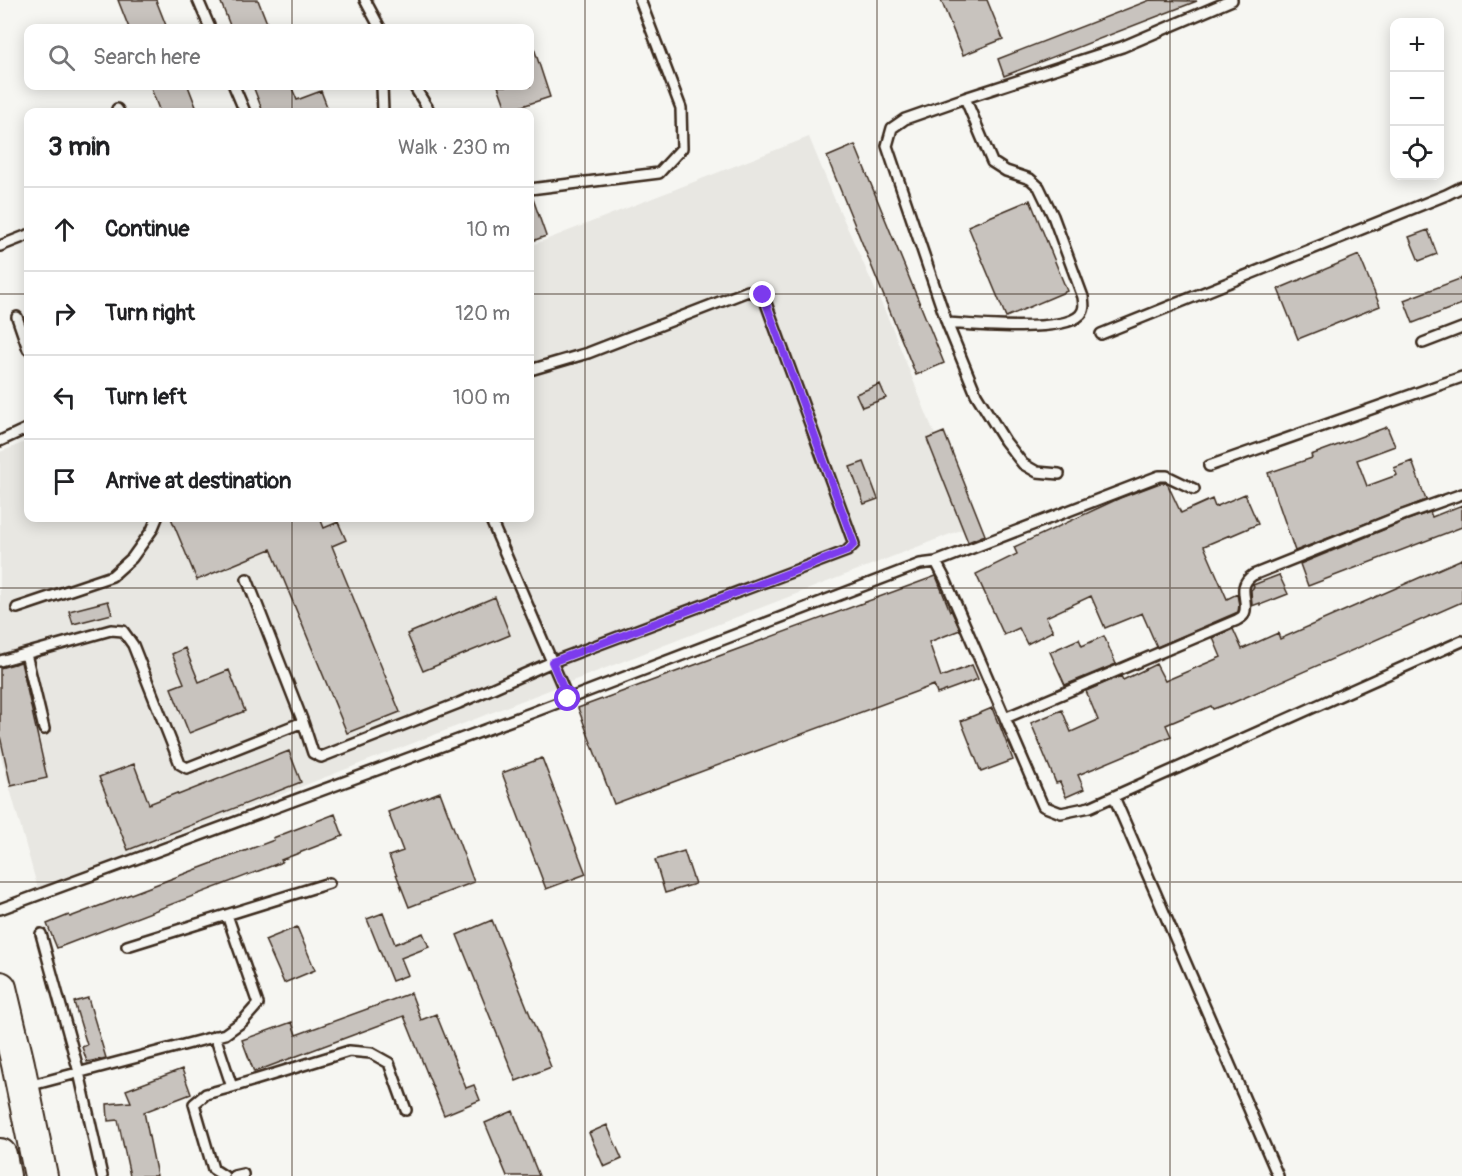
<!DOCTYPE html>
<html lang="en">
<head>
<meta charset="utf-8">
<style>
	body { margin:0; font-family:Pangolin,sans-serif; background:#f2f2f2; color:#202124 }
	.controls { position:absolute; right:18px; top:18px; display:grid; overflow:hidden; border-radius:12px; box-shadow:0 3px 15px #0003 }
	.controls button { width:54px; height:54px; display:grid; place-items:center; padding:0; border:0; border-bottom:2px solid #e0e0e0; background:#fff; color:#202124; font:30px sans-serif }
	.stop { position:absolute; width:18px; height:18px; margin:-14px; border:4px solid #7c3aed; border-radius:50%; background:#fff }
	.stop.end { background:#7c3aed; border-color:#fff; box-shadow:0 2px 6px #0008 }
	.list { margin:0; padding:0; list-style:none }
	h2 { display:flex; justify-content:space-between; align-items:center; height:78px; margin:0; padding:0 24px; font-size:26px }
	h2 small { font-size:20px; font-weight:400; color:#757577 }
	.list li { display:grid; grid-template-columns:39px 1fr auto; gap:18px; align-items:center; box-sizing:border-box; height:84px; padding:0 24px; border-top:2px solid #e0e0e0 }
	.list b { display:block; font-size:22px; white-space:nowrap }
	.list em { font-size:20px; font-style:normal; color:#757577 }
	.icon { flex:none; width:33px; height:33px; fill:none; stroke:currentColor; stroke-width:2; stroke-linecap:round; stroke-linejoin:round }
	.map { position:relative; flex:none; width:1462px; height:1176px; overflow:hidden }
	.search { position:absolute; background:#fff; box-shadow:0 3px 15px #0003; left:24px; top:24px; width:510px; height:66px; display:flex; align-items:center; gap:15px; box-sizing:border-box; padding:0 21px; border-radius:12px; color:#757577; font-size:22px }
	.panel { position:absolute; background:#fff; box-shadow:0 3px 15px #0003; left:24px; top:108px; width:510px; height:414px; border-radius:12px }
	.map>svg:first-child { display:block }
</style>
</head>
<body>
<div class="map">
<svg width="1462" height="1176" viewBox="0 0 1462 1176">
	<rect width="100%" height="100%" fill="#f6f6f2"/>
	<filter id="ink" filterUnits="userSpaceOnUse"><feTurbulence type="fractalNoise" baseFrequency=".0167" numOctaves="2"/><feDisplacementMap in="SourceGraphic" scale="12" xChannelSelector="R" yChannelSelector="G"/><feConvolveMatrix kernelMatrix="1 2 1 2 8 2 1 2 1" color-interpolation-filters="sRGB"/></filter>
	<g filter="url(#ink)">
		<!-- built -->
		<path fill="#e8e7e2" d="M 809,137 L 834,198 L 892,327 L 971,526 L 38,889 L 0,753 L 0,452 L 28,441 L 28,518 L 530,518 L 530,246 Z"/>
		<!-- building -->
		<path fill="#c8c3be" stroke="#3b2a1e" stroke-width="1.5" d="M 118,0 L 156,0 L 167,28 L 129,28 Z
			M 220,0 L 258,0 L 269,28 L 231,28 Z
			M 941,0 L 987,0 L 1003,39 L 963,55 Z
			M 1150,0 L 1197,1 L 1004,76 L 998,59 Z
			M 532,42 L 550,97 L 507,111 L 498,86 L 530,86 L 530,43 Z
			M 150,86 L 188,86 L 198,112 L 160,112 Z
			M 253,86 L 291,86 L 297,100 L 321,91 L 329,112 L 263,112 Z
			M 855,145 L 944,363 L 916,375 L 827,157 Z
			M 532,196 L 546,236 L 530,242 L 530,197 Z
			M 1030,200 L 1067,291 L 1006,317 L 968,226 Z
			M 1428,230 L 1437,254 L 1419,261 L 1409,237 Z
			M 1359,255 L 1380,306 L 1298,339 L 1278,289 Z
			M 1462,278 L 1462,304 L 1413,323 L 1404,300 Z
			M 880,384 L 886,398 L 862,407 L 856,394 Z
			M 1387,427 L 1395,446 L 1357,460 L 1367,486 L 1397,475 L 1394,468 L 1412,461 L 1426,500 L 1295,551 L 1268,473 L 1312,458 L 1311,455 Z
			M 944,432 L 985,535 L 968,542 L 927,439 Z
			M 864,462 L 878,499 L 864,504 L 850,467 Z
			M 1160,483 L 1167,483 L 1181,513 L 1212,499 L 1215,507 L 1245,494 L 1258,524 L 1230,536 L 1230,535 L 1204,546 L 1227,599 L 1237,594 L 1239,605 L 1238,612 L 1157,647 L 1142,613 L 1105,628 L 1091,596 L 1046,617 L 1053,631 L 1027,644 L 1019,628 L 1004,635 L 976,574 L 1017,554 L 1014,547 L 1120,498 Z
			M 1462,505 L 1462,527 L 1308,586 L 1300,564 L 1405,521 L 1430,512 L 1432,517 Z
			M 171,518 L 320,518 L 324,528 L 338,522 L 346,540 L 332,546 L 400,712 L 347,733 L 271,549 L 197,580 Z
			M 1462,559 L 1462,602 L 1230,704 L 1229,703 L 1213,709 L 1211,706 L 1166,725 L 1171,736 L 1078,775 L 1084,789 L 1066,797 L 1060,782 L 1056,783 L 1031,723 L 1062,710 L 1071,732 L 1098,720 L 1086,691 L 1121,676 L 1123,680 L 1156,664 L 1165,681 L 1221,657 L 1213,638 L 1233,629 L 1242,649 L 1278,633 L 1280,639 Z
			M 1279,575 L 1288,594 L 1260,605 L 1260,603 L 1252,606 L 1251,590 L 1254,587 L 1253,585 Z
			M 936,576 L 950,611 L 951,610 L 960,630 L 929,642 L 941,677 L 972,665 L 978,679 L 937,694 L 934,685 L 614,804 L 578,708 Z
			M 495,597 L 510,635 L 423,671 L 407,634 Z
			M 108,601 L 112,614 L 73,624 L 69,611 Z
			M 1104,636 L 1116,664 L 1065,685 L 1050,652 L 1079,639 L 1082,646 Z
			M 185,648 L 199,682 L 229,670 L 245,711 L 189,733 L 171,688 L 184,683 L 172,654 Z
			M 21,662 L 47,778 L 11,786 L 0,736 L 0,668 Z
			M 992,708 L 998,723 L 999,723 L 1013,760 L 981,772 L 961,721 Z
			M 289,751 L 301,782 L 128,850 L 99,777 L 134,764 L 149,804 L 177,793 L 178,795 Z
			M 542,758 L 586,874 L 546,889 L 502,773 Z
			M 440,792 L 474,882 L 409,907 L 389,856 L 403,851 L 388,812 Z
			M 335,814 L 343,836 L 281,860 L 282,862 L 57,948 L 47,924 L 69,915 L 70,917 L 274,840 L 273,838 Z
			M 684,851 L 695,884 L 665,893 L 655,860 Z
			M 383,913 L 395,944 L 423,933 L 429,947 L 401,958 L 408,975 L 392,981 L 367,919 Z
			M 492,920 L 551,1067 L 516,1081 L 457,935 Z
			M 297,927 L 315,970 L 284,983 L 265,940 Z
			M 411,993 L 421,1020 L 436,1014 L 466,1088 L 474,1085 L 480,1100 L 444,1115 L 404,1016 L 254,1072 L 242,1040 L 292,1022 L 296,1035 Z
			M 88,998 L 106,1058 L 87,1062 L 82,1047 L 87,1045 L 74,1002 Z
			M 182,1069 L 191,1094 L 144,1112 L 157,1176 L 130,1176 L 118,1120 L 108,1121 L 107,1104 L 131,1102 L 126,1090 Z
			M 513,1111 L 539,1176 L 507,1176 L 485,1123 Z
			M 607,1125 L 622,1159 L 604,1167 L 589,1133 Z"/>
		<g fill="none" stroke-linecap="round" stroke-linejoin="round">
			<defs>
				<path id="service" d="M 198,0 L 210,28
					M 365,0 L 380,28
					M 234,86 L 245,112
					M 382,86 L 383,112
					M 414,86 L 430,112
					M 117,109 L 119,112
					M 530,189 L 659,173 L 682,148 L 681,108 L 640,0
					M 0,246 L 28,235
					M 17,317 L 28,349
					M 947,323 C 973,325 1063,333 1080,315 C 1085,310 1084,304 1083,297 L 1053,216 L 1039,187 L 1030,179 L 1006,171 L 992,162 L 965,98
					M 1101,334 L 1446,195 L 1462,187
					M 1423,343 L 1462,328
					M 0,441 L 28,428
					M 1209,466 L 1462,377
					M 1059,474 L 1037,472 L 1023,464 L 1005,441 L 976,394 L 947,323 L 887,146 L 892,128 L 905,119 L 965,98 L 1122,47 L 1232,0
					M 490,518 L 568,699
					M 936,562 L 945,579 L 1043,806 L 1061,813 L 1090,807 L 1462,641
					M 247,579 L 303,722
					M 17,608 L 112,576 L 132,558 L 152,530 L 157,518
					M 26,654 L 44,729
					M 0,661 L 111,630 L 123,631 L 133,645 L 180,764 L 187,768 L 303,722 L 313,753 L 321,757 L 459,703 L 552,662 L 847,551 L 854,544 L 763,295 L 748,291 L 588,353 L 530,370
					M 1005,718 L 1237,620 C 1240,618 1243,617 1244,614 C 1250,601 1235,587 1253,575 L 1403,515 L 1462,494
					M 1114,797 L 1278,1176
					M 0,909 L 531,713 L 920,564 L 936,562 L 1159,476 L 1167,476 L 1194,489
					M 41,934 L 79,1072 L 102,1176
					M 127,946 L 329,883
					M 215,1036 L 232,1087 L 349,1051 L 371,1053 L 389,1063 L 406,1110
					M 28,1086 L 225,1034 L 243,1021 L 258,1004 L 227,915
					M 224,1176 L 213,1169 L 194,1104 L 206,1094 L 232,1087
					M 234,1176 L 243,1174 L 243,1176"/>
				<path id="trunk" d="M 0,988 L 18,1064 L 41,1176
					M 0,1155 L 4,1176"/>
			</defs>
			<!-- service casing -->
			<use href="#service" stroke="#3b2a1e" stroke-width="14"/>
			<!-- trunk casing -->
			<use href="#trunk" stroke="#3b2a1e" stroke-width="36"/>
			<!-- service -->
			<use href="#service" stroke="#f6f6f2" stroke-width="9"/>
			<!-- trunk -->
			<use href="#trunk" stroke="#f6f6f2" stroke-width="32"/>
		</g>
	</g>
	<g fill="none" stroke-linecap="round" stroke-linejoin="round" filter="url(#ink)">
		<!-- route -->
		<path stroke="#7c3aed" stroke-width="8" d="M 568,699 L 552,662 L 847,551 L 854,544 L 763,295"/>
	</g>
	<!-- grid -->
	<path fill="none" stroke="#3b2a1e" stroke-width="1.5" stroke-opacity="0.55" d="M 292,0 L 292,28M 585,0 L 585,1176M 877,0 L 877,1176M 1170,0 L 1170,1176M 292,86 L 292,112M 0,294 L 28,294M 530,294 L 1462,294M 292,518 L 292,1176M 0,588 L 1462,588M 0,882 L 1462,882"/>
</svg>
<div class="controls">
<button>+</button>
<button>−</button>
<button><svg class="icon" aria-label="locate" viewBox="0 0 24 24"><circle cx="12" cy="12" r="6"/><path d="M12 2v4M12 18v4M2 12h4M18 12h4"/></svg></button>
</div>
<div class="stop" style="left:568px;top:699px"></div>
<div class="stop end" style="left:763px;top:295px"></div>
<div class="search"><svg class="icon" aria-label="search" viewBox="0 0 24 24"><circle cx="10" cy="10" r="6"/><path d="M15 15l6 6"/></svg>Search here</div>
<section class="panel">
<h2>3 min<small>Walk · 230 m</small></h2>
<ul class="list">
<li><svg class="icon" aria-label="ahead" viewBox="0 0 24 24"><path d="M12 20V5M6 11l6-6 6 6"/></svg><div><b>Continue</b></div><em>10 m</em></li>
<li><svg class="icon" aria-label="right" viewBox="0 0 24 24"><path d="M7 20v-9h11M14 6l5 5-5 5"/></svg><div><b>Turn right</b></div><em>120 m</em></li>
<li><svg class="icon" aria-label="left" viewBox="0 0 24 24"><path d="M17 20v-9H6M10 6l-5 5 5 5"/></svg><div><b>Turn left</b></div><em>100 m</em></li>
<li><svg class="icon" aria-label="arrive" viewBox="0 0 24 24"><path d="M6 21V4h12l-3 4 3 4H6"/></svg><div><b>Arrive at destination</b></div></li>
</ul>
</section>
</div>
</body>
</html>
